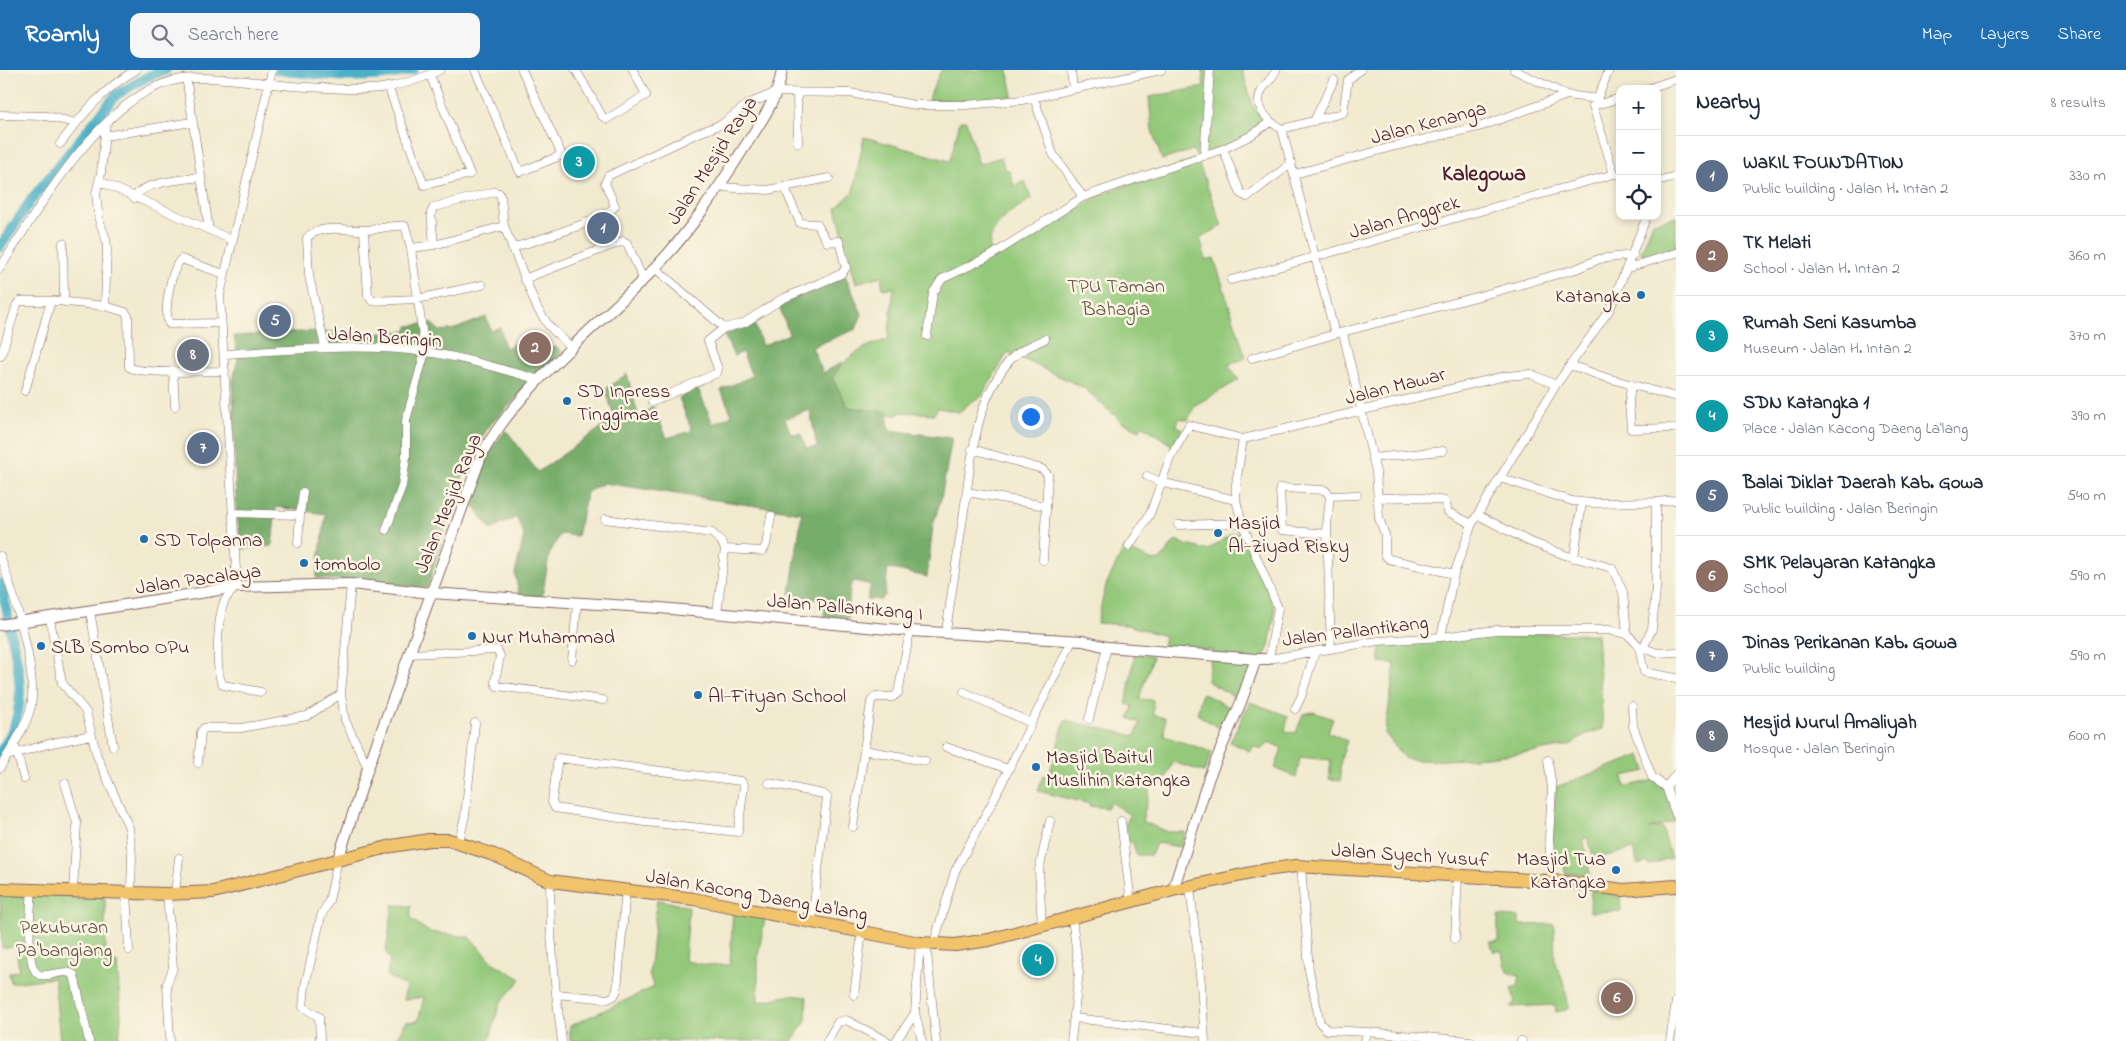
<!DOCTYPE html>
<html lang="en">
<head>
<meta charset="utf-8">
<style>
	body { margin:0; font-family:"Indie Flower",sans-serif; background:#f6f6f7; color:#1f2937 }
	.controls { position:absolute; right:15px; top:15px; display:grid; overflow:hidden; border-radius:10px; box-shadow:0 2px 8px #0003 }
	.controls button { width:45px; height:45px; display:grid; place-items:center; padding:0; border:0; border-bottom:1px solid #e0e1e3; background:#fff; color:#1f2937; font:25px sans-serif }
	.you { position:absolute; left:1030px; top:346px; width:18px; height:18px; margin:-12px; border:4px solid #fff; border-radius:50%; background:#1a73e8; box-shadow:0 0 0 8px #1a73e833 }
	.badge { display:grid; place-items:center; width:32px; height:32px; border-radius:50%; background:#1f6fb2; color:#fff; font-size:16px; font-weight:700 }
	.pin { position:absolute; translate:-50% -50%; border:2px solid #fff; box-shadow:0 1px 5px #0006 }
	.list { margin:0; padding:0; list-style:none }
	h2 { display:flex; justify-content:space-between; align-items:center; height:65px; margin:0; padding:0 20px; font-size:21px }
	h2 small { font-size:16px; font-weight:400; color:#747a83 }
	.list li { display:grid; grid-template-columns:32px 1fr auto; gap:15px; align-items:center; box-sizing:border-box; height:80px; padding:0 20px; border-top:1px solid #e0e1e3 }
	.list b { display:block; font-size:19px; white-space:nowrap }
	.list p { margin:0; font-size:16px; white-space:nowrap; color:#747a83 }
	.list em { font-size:16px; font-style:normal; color:#747a83 }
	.icon { flex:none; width:28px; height:28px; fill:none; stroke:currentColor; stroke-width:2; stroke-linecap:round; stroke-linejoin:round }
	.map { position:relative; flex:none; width:1676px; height:971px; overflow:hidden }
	header { display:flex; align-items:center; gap:30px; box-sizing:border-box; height:70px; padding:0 25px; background:#1f6fb2; color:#fff }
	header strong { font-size:24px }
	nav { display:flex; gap:28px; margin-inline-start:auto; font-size:18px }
	.search { width:350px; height:45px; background:#f6f6f7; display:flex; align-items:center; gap:12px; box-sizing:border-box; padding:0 18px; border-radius:10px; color:#747a83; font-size:19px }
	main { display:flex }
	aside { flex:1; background:#fff }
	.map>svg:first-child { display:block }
</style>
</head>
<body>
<header>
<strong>Roamly</strong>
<div class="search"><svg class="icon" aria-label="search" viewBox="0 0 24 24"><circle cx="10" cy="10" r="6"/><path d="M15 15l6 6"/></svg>Search here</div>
<nav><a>Map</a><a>Layers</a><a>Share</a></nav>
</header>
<main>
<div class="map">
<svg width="1676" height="971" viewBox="0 0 1676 971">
	<rect width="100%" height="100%" fill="#fcf5e5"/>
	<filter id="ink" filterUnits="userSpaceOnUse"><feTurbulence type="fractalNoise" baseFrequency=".02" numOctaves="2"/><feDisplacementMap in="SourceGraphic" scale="10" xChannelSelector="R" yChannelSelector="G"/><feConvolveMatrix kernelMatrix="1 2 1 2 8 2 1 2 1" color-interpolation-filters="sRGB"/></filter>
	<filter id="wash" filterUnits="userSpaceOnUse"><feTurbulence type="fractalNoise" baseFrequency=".0096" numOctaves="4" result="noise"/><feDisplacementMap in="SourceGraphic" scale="20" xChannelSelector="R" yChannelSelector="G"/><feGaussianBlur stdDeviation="1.12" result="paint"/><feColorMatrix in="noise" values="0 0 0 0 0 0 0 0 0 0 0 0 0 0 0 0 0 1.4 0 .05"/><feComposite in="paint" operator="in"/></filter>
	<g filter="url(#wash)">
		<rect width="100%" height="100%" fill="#f1eacf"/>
		<!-- green -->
		<path fill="#94c97b" stroke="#6f7453" d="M 941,0 L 1008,0 L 1013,26 L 970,31 L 928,30 Z
			M 1202,0 L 1242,0 L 1254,38 L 1269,55 L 1197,89 L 1222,156 L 1200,168 L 1206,190 L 1214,188 L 1246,288 L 1228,295 L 1239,310 L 1195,335 L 1188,350 L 1180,348 L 1176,355 L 1184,360 L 1173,376 L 1142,355 L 1140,360 L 1122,352 L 1084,318 L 1008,282 L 981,327 L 972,331 L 959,342 L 938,338 L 934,344 L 902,342 L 896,345 L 848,337 L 832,308 C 846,287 864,275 888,270 L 894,217 L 883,219 L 881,206 L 856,213 L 836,138 L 853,122 L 864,67 L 950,91 L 960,51 L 966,51 L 979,94 L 1001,87 L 1005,100 L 1009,100 L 1014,116 L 1025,111 L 1031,129 C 1012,141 979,161 993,189 L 1100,125 L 1197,88 L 1193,80 L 1162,90 L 1152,60 L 1149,27 L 1204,17 Z
			M 1676,147 L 1676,177 L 1645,187 L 1641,183 L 1653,152 Z
			M 1244,462 L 1273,530 L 1275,543 L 1269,576 L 1259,598 L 1235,627 L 1207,611 L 1212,580 L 1163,578 L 1165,566 L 1127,555 L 1097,553 L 1106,515 L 1124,478 L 1153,491 L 1160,490 L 1176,470 L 1186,475 L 1208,480 L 1231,464 Z
			M 1528,564 L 1597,564 L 1603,659 C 1597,661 1587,663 1581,667 C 1576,670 1576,673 1569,675 C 1547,682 1421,696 1404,688 L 1385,663 L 1395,594 L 1380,592 L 1380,575 Z
			M 1135,583 L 1153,587 L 1139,629 L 1153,630 L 1153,645 L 1165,648 L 1164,666 L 1212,682 L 1204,702 L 1173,692 L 1163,714 L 1152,711 L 1142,751 L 1167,762 L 1185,762 L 1181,777 L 1156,773 L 1151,785 L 1136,785 L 1133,772 L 1126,771 L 1124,758 L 1130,745 L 1110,732 L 1107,738 L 1089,736 L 1090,734 L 1038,721 L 1043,706 L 1049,706 L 1065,650 L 1135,666 L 1140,653 L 1129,648 L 1133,636 L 1126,634 Z
			M 1202,623 L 1231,638 L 1221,659 L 1197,644 Z
			M 1250,632 L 1288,646 L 1285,661 L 1296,663 L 1303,644 L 1313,642 L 1333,649 L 1328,662 L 1347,671 C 1342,685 1338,695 1341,711 L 1329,709 L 1331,690 L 1300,687 L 1296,708 L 1275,698 L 1282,678 L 1268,672 L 1262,679 L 1253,676 L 1251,682 L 1230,672 Z
			M 1641,685 L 1646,701 L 1623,706 L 1625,717 L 1654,710 L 1664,718 L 1675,751 L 1649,759 L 1662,757 L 1671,788 L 1649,795 L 1647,792 L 1638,795 L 1633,779 L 1594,789 L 1588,768 L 1583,768 L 1590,804 L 1566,804 L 1561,785 L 1554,786 L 1552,769 L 1556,717 Z
			M 1591,820 L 1620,825 L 1621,841 L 1590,842 Z
			M 86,825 L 105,828 L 106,895 L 117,892 L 121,946 L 119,971 L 60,971 L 54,908 L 11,913 L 9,903 L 19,900 L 16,877 L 2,878 L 0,826 Z
			M 657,829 L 689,837 L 685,891 L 706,895 L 730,895 L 733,839 L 765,848 L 758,885 L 758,932 L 791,925 L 807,927 L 806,950 L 792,971 L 570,971 L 570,956 L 654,917 L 649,905 Z
			M 393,835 L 411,836 L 411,849 L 429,862 L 469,867 L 495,894 L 521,909 L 500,933 L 489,971 L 398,971 L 397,967 L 406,952 L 418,951 L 424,927 L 403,930 L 406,916 L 387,906 L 390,889 L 386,882 Z
			M 1498,846 L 1519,847 L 1519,855 L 1554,854 L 1555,893 L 1563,911 L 1569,936 L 1566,940 L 1556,942 L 1555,935 L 1511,937 L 1515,931 L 1511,918 L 1518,916 L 1520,905 L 1509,903 L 1504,894 L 1502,881 L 1493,881 L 1490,872 L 1498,872 Z"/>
		<!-- forest -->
		<path fill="#77ad6b" stroke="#60664b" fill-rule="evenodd" d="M 845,205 L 862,244 L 856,259 L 812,277 L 823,303 L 843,292 L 832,308 L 848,337 L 887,342 L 889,360 L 952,368 L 941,429 L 933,455 L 927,507 L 888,498 L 885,525 L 881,530 L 867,529 L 871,515 L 854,511 L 850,517 L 848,549 L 824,547 L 825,531 L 790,524 L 802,443 L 604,413 L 587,422 L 577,466 L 560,464 L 549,485 L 542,528 L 519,524 L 515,504 L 524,465 L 516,447 L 491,460 L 472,434 L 488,383 L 506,360 L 538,402 L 615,348 L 605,319 L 627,304 L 639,348 L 653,336 L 667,368 L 692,361 L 679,328 L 698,319 L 713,354 L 732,345 L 721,320 L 752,306 L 742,282 L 734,286 L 724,265 L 754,252 L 762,276 L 789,264 L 779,235 ZM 810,340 L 817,377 L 806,378 L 801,363 L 791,364 L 785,349 Z
			M 486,247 L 491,261 L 500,257 L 505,279 L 522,269 L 550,278 L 556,277 L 562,282 L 489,356 L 467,393 L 427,518 L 316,508 L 326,444 L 276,437 L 272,476 L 242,479 L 236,438 L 233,311 L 238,288 L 234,266 L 316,261 L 373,264 L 407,261 L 408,256 L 431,253 L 440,261 L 455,259 Z"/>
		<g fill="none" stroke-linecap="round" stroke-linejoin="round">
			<!-- canal -->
			<path stroke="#48b0c7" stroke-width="10" d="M 278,0 C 323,5 368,12 413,0
				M 0,177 L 31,130 L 116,25 L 149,6 L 166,0
				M 0,513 C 5,529 8,546 11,563 C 21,607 28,643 0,683"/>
		</g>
	</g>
	<g filter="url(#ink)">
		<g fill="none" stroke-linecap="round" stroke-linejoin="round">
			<defs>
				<path id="minor" d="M 475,0 L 520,102 L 562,85 L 522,0
					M 576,0 L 602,46 L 607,49 L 646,25 L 633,0
					M 1071,0 L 1073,19
					M 1276,0 C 1273,8 1266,13 1262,20 C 1252,37 1269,52 1282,59 L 1335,264 L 1476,227 L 1576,199 L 1599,189 L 1633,185
					M 1514,0 L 1567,25 L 1598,29
					M 187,13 L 209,160
					M 389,19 L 424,115 L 470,104 L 430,5
					M 1647,19 L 1676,9
					M 797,22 L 798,73
					M 1034,28 L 1053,84 L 1083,127
					M 1596,32 L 1609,0
					M 1593,36 L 1614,104 L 1620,105
					M 1593,36 L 1620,28
					M 0,45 L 46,46 L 76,53
					M 1314,51 L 1334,10
					M 106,53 L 101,103 L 96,123 L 99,150 L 106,169 L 107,178 L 105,236 L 125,242 L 128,246 L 129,297 C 141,305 206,301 225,301
					M 1282,59 L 1343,43 L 1348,10 L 1360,0
					M 105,66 L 192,52
					M 60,74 C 82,45 104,18 136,0
					M 1223,79 L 1241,124 L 1247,127 L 1292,93
					M 1204,86 L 1210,0
					M 1295,104 L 1395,76 L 1482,56 L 1567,25
					M 99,111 L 232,170
					M 1657,111 L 1676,106
					M 720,117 L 768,120 L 829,108
					M 134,128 C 143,111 183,110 201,107
					M 364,161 L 368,225 L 372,231 L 417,229 L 482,215
					M 63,173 L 64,231
					M 434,175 L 431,143 L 434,137 L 494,122 L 499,123 L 501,128 L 504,156 L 537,238 L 549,256 L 572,278
					M 411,178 L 434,175 L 504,156
					M 512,178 C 530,172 607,150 615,136 L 605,113 L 608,106 L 696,64 L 722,54 L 748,34 L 777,22 L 850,23 L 915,35 L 966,35 L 1022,30 L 1161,0
					M 0,198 C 39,138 106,19 182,9 C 220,5 269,15 307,17 C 363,20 388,24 440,0
					M 1628,198 L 1676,183
					M 524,209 L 623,171 L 627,173 L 643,209
					M 1231,210 L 1614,104
					M 221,253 L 169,254 C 163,240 171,200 181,189 L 224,204
					M 724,258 L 744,253 L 782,229 L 841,204 L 846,198 L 839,171 L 827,172 L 817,154 L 800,153 L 785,118
					M 1343,263 L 1376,402 L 1379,448 L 1385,465 L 1385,485 L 1389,489 L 1454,504
					M 927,266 L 933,223 L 942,209 L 992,185 L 1083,127 L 1223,79 L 1250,66 L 1270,52
					M 325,277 L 309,206 L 307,168 C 319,153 348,161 365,160 C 378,160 392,154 405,156 L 411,178 L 425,282 L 406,350 L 406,387 L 402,416 L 386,460
					M 224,284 C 291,280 359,273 426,282 C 464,287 503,300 540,310
					M 1,286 L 17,234 L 20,231 L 57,231 L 105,236
					M 1252,288 L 1335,264
					M 1570,295 L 1604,307 L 1676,327
					M 173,300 L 175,336
					M 1631,314 L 1629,333 L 1631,359 L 1673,358
					M 25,321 L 51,231
					M 652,332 L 717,303 L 718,299 L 708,271 L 724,258 L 655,198
					M 1243,369 L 1236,414 L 1236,430 L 1242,453 L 1278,538 L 1269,589 L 1378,571 L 1441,567 L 1454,504 L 1472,454 L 1556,315 L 1610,239 L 1647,146
					M 1243,369 L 1505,306 L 1531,304 L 1556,315
					M 972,379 L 1042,399 L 1048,405 L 1043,490
					M 1372,388 L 1443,381
					M 1147,406 L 1160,412 L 1236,430
					M 1500,408 L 1572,431 L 1592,433 L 1656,432
					M 967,422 L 1046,436
					M 1330,426 L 1357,425
					M 1377,428 L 1417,427 L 1445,431 L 1448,442 L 1472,454
					M 233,443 L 300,445 L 303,422
					M 1478,445 L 1528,471 L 1565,485 L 1612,498 L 1623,522 L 1627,564
					M 605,449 L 712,463 L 721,471 L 725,479 L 717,543
					M 1178,455 L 1242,453
					M 1327,464 L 1282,460 L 1280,418 L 1325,420 L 1330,426 L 1327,456 L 1331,579
					M 298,473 L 300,445
					M 1129,476 L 1150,444 L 1170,388 L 1189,355 L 1243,369
					M 725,479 L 763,481 L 766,475 L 771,446
					M 0,486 C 12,518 40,607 30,640 C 24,660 11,679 0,698
					M 1574,488 L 1582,432
					M 351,514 L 341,624 L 345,650 L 368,698
					M 90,541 L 113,676
					M 50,549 L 62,613 L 86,642 L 97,686 L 129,758 L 132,785 L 131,822
					M 946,561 C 952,521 958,481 964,441 C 972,388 974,333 1010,290 C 1019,280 1033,275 1045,269
					M 1441,567 L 1496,560 L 1609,560 L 1627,564 L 1639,576 L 1657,583 L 1676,582
					M 1639,576 L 1644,602 L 1676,608
					M 1643,578 L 1652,559 L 1656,519 L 1656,432 L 1676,430
					M 408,584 L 497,580 L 500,586 L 495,612 L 497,616 L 603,630
					M 572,590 L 577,534
					M 261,622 L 223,615 C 214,602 218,548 224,532 C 227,526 232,521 237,517 L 220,225 L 272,0
					M 964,622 L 1031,653
					M 1632,636 L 1633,656 L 1652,707 L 1666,717
					M 1295,639 L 1301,627 L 1315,582
					M 1089,649 L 1107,577
					M 946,677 L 1008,699
					M 16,679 L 24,709
					M 864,680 L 925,691
					M 7,686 L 48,674 L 91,665
					M 558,688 L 741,711 L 744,715 L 738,762 L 645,752 L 555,738 L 552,732 Z
					M 1548,690 L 1552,718 L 1549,769 L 1552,812
					M 198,693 L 201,662 L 204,658 L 241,658 L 307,646 L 341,624
					M 1676,704 L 1666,717 L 1676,745
					M 65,713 L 77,753 L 73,820
					M 769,713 L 823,724 L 827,727 L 812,850
					M 1121,751 L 1131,833
					M 853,757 L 871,632 L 874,627 L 893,627 L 898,623 L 910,561
					M 459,771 L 465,746 L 475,653
					M 1301,796 L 1309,900 L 1320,953 L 1327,960 L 1367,962
					M 550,811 L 551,864 L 556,924
					M 1190,817 L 1201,914 L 1205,971
					M 32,819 C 31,833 24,901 40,905 C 51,907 65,898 74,905 L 89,971
					M 126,821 L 129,880
					M 167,824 L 173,898 L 167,914 L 170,971
					M 175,824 L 179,788
					M 1042,857 L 1039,800 L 1050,751
					M 1455,869 L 1458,807
					M 920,873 L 915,943 L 922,971
					M 926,873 L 936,971
					M 934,873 L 955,801 L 992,733 L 1072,571
					M 854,925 L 862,862
					M 1074,948 L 1203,963
					M 320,971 L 319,947 L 303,937 L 305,916 L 321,846 L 329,831 L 338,789
					M 562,971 L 556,924 L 608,929 L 614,926 L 617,920 L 626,819
					M 827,971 L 838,952 L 846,950 L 887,971
					M 896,971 L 915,943
					M 1071,971 L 1079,902 L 1072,848
					M 1365,971 L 1367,962 L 1471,971
					M 1521,971 L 1522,971
					M 1670,971 L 1676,931"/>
				<path id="tertiary" d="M 0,555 L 237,517 L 351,514 L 431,523 L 660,538 L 910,561 L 1083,571 L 1107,577 L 1256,589
					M 338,789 L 368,698 L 481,386 C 518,316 601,254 656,197 C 690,161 716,122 742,81 C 758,56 778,30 782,0
					M 1173,820 L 1209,707 L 1241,632 L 1256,589 L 1269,589"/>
				<path id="primary" d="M 0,819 L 167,824 L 213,822 L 392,776 L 429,770 L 449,770 L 494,785 L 550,811 L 694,829 L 920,873 L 955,875 L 989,870 L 1173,820 L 1265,800 L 1296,796 L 1566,812 L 1623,820 L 1676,816"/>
			</defs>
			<!-- minor casing -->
			<use href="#minor" stroke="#846664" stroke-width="9"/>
			<!-- tertiary casing -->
			<use href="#tertiary" stroke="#846664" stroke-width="12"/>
			<!-- primary casing -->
			<use href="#primary" stroke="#846664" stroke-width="14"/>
			<!-- minor -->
			<use href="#minor" stroke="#fff" stroke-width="8"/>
			<!-- tertiary -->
			<use href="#tertiary" stroke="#fff" stroke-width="10"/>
			<!-- primary -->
			<use href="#primary" stroke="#f1c36a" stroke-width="12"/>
		</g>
	</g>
	<!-- markers -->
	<g fill="#1f6fb2" stroke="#fcf5e5" stroke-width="2">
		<circle cx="1641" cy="225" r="5"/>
		<circle cx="567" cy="331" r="5"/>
		<circle cx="1218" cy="463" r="5"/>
		<circle cx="144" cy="469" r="5"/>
		<circle cx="304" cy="493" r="5"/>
		<circle cx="472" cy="566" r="5"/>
		<circle cx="41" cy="576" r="5"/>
		<circle cx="698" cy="625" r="5"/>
		<circle cx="1036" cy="697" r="5"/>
		<circle cx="1616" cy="800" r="5"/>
	</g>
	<g text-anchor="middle" stroke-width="5" stroke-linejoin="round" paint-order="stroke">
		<!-- street labels -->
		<g font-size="20" fill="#4a1f2b" stroke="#fcf5e5">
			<text transform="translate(1428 52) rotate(-15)" y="7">Jalan Kenanga</text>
			<text transform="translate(711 90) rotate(-57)" y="7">Jalan Mesjid Raya</text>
			<text transform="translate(1404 146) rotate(-16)" y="7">Jalan Anggrek</text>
			<text transform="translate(385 266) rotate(4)" y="7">Jalan Beringin</text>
			<text transform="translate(1395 315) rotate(-14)" y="7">Jalan Mawar</text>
			<text transform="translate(447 433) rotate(-68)" y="7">Jalan Mesjid Raya</text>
			<text transform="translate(198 508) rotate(-8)" y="7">Jalan Pacalaya</text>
			<text transform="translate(845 536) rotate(5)" y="7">Jalan Pallantikang I</text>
			<text transform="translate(1355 560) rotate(-7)" y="7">Jalan Pallantikang</text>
			<text transform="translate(1410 784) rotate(4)" y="7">Jalan Syech Yusuf</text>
			<text transform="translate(757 824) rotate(10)" y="7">Jalan Kacong Daeng La'lang</text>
		</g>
		<!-- park labels -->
		<g font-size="20" fill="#605243" stroke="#fcf5e5">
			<text x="1116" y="222">TPU Taman<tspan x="1116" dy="23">Bahagia</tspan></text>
			<text x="64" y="863">Pekuburan<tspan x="64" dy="23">Pa'bangiang</tspan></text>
		</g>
		<!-- poi labels -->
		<g font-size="20" fill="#4a1f2b" stroke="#fcf5e5" text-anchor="start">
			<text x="1631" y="232" text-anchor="end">Katangka</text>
			<text x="577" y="327">SD Inpress<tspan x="577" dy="23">Tinggimae</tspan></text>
			<text x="1228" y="459">Masjid<tspan x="1228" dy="23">Al-Ziyad Risky</tspan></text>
			<text x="154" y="476">SD Tolpanna</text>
			<text x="314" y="500">tombolo</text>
			<text x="482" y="573">Nur Muhammad</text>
			<text x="51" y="583">SLB Sombo OPu</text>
			<text x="708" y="632">Al-Fityan School</text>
			<text x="1046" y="693">Masjid Baitul<tspan x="1046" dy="23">Muslihin Katangka</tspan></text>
			<text x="1606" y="795" text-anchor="end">Masjid Tua<tspan x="1606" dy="23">Katangka</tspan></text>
		</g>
		<!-- quarter labels -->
		<g font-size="22" font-weight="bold" fill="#4a1f2b" stroke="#fcf5e5">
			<text x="1484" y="110">Kalegowa</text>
		</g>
	</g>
</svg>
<div class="controls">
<button>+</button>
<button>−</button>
<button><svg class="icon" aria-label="locate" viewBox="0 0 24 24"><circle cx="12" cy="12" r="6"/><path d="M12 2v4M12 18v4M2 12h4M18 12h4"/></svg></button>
</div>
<div class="you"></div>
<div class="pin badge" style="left:603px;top:158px;background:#5c6f8a">1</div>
<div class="pin badge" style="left:535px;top:278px;background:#8d6e63">2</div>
<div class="pin badge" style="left:579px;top:92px;background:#0f9aa8">3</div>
<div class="pin badge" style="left:1038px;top:890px;background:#0f9aa8">4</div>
<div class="pin badge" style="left:275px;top:251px;background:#5c6f8a">5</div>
<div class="pin badge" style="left:1617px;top:928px;background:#8d6e63">6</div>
<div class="pin badge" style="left:203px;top:378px;background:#5c6f8a">7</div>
<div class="pin badge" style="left:193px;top:285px;background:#6b7280">8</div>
</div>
<aside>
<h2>Nearby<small>8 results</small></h2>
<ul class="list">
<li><span class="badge" style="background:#5c6f8a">1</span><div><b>WaKIL FOUNDATI0N</b><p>Public building · Jalan H. Intan 2</p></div><em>330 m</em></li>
<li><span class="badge" style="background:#8d6e63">2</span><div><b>TK Melati</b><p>School · Jalan H. Intan 2</p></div><em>360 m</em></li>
<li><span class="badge" style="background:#0f9aa8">3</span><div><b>Rumah Seni Kasumba</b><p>Museum · Jalan H. Intan 2</p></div><em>370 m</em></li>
<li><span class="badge" style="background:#0f9aa8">4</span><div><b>SDN Katangka 1</b><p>Place · Jalan Kacong Daeng La'lang</p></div><em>390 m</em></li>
<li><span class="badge" style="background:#5c6f8a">5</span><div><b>Balai Diklat Daerah Kab. Gowa</b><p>Public building · Jalan Beringin</p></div><em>540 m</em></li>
<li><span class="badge" style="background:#8d6e63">6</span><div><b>SMK Pelayaran Katangka</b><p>School</p></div><em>590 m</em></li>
<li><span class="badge" style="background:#5c6f8a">7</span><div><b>Dinas Perikanan Kab. Gowa</b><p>Public building</p></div><em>590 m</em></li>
<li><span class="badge" style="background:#6b7280">8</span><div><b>Mesjid Nurul Amaliyah</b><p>Mosque · Jalan Beringin</p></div><em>600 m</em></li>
</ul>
</aside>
</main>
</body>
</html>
